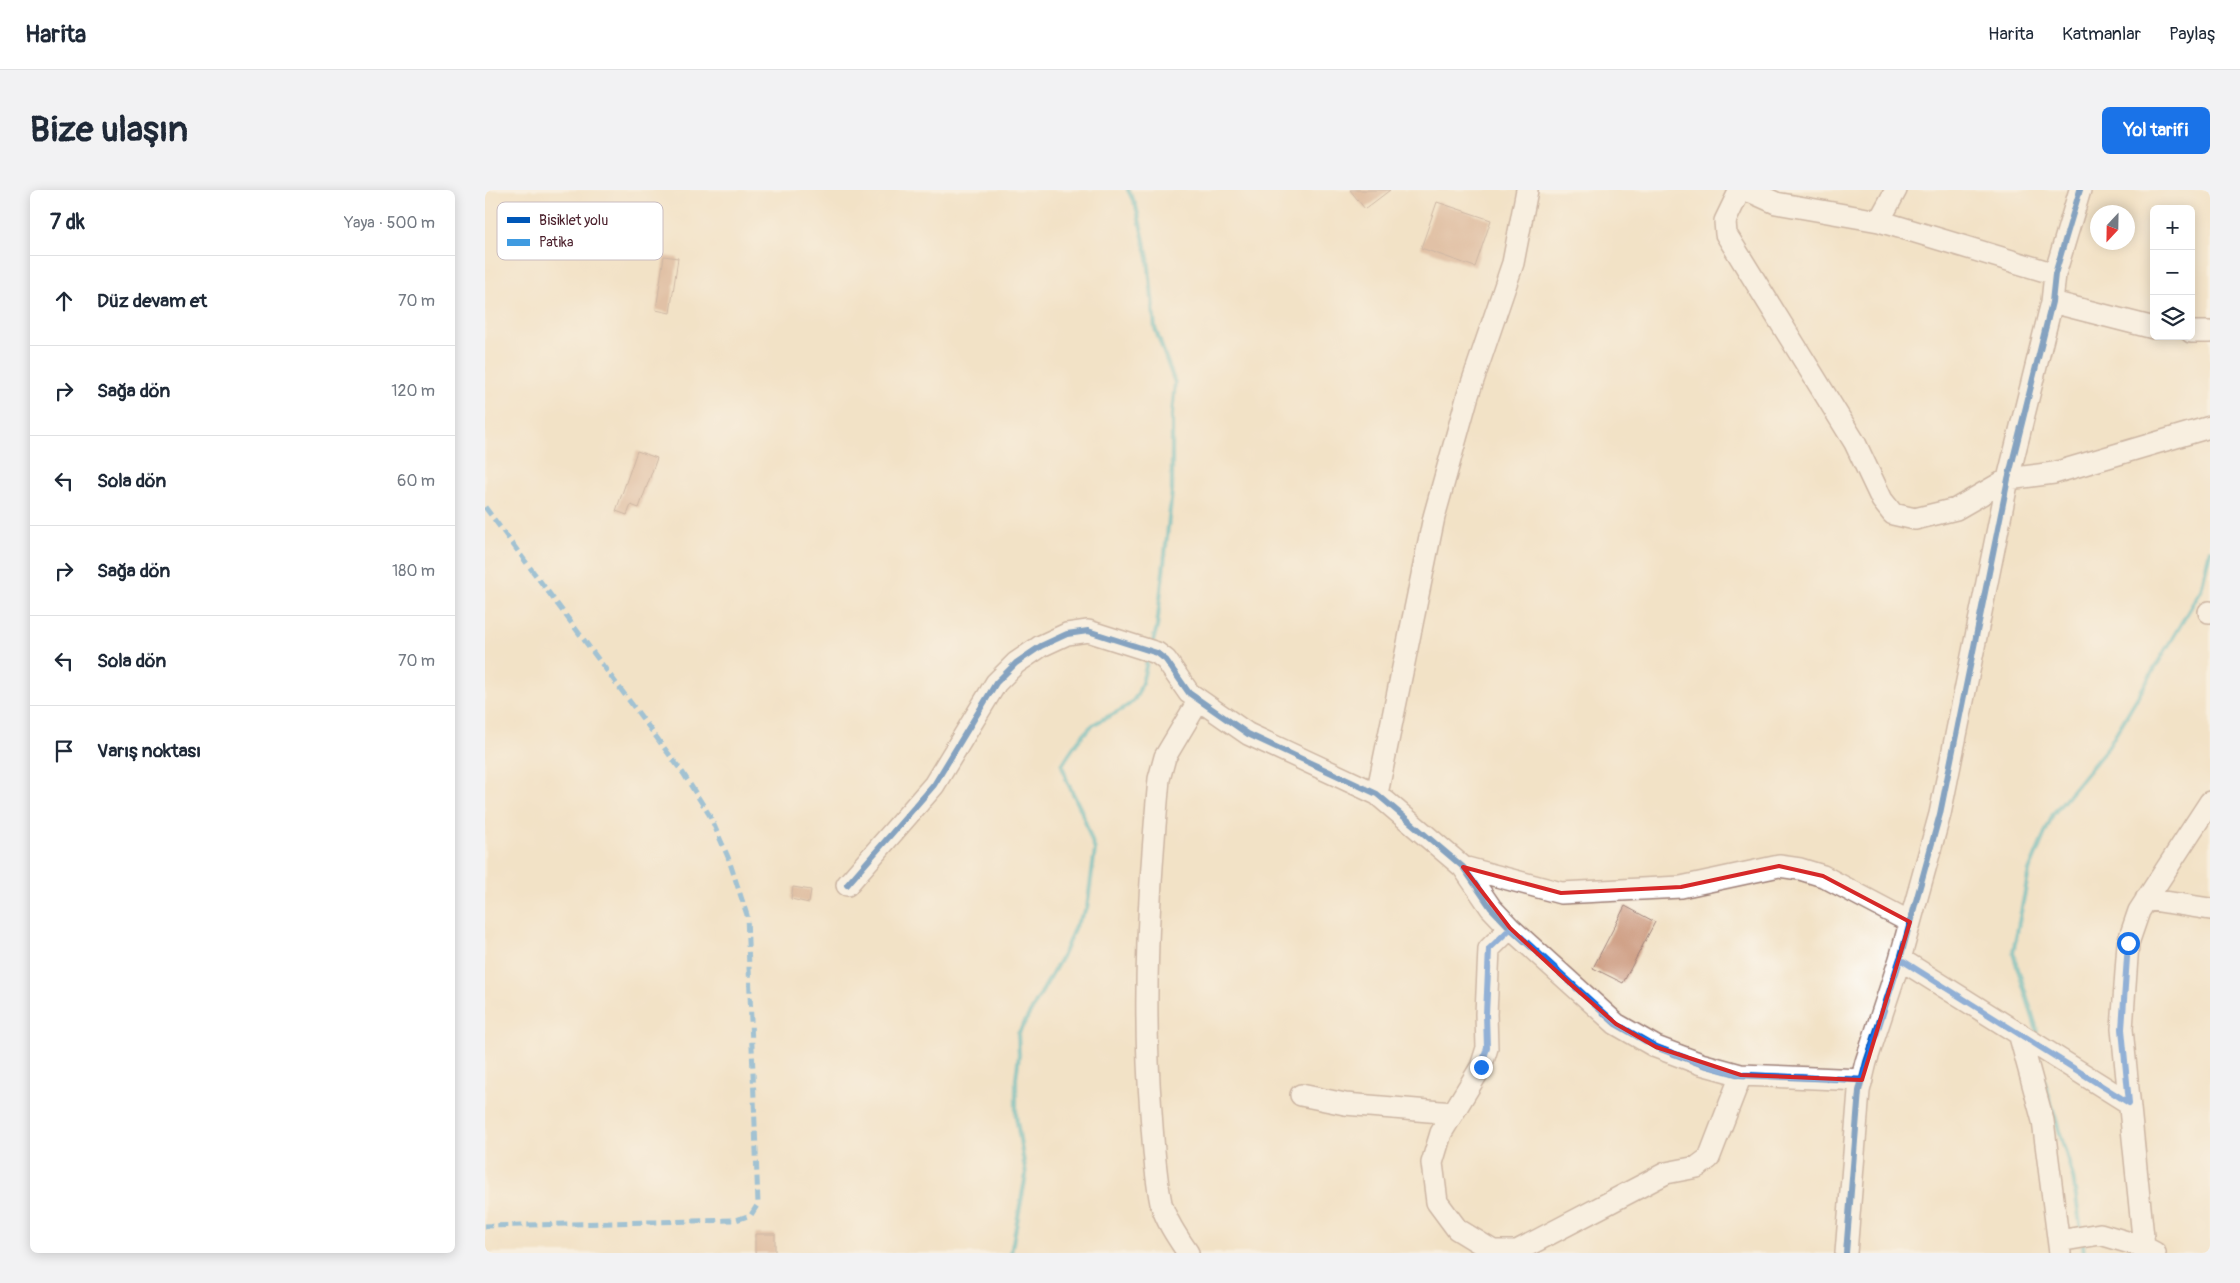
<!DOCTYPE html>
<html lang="tr">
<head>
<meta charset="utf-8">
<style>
	body { margin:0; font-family:Pangolin,sans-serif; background:#f2f2f3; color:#1f2937 }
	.controls { position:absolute; right:15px; top:15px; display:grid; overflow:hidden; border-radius:8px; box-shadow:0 2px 12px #0003 }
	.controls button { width:45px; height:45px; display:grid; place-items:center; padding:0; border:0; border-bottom:1px solid #e0e1e3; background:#fff; color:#1f2937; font:25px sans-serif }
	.compass { position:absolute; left:1605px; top:15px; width:45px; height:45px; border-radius:50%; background:#fff; box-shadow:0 2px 12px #0003; rotate:202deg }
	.stop { position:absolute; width:15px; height:15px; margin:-11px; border:4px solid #1a73e8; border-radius:50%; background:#fff }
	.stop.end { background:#1a73e8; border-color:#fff; box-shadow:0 1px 5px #0008 }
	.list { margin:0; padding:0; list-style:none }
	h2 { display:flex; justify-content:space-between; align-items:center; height:65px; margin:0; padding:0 20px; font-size:21px }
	h2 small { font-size:16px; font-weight:400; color:#747a83 }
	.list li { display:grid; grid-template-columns:32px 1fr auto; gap:15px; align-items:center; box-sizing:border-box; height:90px; padding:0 20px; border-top:1px solid #e0e1e3 }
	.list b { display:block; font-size:19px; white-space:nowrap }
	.list em { font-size:16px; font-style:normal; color:#747a83 }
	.icon { flex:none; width:28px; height:28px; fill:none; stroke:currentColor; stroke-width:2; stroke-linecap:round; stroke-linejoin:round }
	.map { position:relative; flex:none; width:1725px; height:1063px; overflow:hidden; border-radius:8px }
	header { display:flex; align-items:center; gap:30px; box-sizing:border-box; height:70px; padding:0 25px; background:#fff; border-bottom:1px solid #e0e1e3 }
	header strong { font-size:24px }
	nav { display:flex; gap:28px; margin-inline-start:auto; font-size:18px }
	.intro { display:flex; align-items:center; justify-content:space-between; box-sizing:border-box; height:120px; padding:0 30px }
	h1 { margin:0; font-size:35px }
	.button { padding:12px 22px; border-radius:8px; background:#1a73e8; color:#fff; font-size:18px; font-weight:700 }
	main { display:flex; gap:30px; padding:0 30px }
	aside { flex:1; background:#fff; border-radius:8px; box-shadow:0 2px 12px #0003 }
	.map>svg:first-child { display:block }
</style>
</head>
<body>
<header>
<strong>Harita</strong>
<nav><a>Harita</a><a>Katmanlar</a><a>Paylaş</a></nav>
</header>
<div class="intro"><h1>Bize ulaşın</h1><a class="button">Yol tarifi</a></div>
<main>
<aside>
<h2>7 dk<small>Yaya · 500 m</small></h2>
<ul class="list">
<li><svg class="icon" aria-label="ahead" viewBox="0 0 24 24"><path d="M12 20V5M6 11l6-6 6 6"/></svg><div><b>Düz devam et</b></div><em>70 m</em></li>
<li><svg class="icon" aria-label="right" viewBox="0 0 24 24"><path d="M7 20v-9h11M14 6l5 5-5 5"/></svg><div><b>Sağa dön</b></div><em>120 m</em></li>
<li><svg class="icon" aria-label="left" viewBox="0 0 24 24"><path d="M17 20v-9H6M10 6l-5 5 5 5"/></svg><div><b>Sola dön</b></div><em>60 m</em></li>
<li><svg class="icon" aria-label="right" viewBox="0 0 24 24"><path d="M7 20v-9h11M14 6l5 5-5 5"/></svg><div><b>Sağa dön</b></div><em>180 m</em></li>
<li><svg class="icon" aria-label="left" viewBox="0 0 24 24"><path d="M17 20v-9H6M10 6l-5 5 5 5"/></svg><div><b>Sola dön</b></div><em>70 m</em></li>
<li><svg class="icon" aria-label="arrive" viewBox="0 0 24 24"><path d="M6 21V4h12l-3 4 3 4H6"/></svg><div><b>Varış noktası</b></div></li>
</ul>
</aside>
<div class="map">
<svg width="1725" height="1063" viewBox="0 0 1725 1063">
	<rect width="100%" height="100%" fill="#fff"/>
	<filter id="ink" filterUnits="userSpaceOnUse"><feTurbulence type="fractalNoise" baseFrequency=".02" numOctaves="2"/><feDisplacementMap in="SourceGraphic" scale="10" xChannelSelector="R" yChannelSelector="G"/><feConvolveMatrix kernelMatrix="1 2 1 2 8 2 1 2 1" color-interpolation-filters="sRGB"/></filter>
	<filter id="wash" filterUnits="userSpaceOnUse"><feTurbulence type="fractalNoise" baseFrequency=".0096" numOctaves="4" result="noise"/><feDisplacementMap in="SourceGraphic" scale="20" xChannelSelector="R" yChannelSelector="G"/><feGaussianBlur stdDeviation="1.12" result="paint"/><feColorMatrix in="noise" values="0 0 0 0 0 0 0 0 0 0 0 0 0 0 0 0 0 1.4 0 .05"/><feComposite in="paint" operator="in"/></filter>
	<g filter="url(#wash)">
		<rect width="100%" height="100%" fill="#f2e2c6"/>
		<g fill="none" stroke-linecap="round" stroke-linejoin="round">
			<!-- stream -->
			<path stroke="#3eaeb9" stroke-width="4.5" d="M 643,0 L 651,16 L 663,68 L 670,138 L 690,193 L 687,224 L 687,301 L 672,437 L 667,455
				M 1552,847 L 1551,837 L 1528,763 L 1544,681 L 1568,624 L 1623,557 L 1716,400 L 1725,360
				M 1553,865 L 1554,873 L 1588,987 L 1596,1041
				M 1598,1054 L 1599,1063
				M 526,1063 L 541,985 L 531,926 L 531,888 L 534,865 L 533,844 L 579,763 L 590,736 L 602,718 L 610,660 L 596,620 L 582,591 L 577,575 C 586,560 595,546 608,535 C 621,526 636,523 648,511 C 657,500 660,480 663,467"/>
		</g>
		<g id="blocks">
			<!-- building -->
			<path fill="#cc9a7e" d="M 865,0 L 905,0 L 880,19 Z
				M 952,12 L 1006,30 L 990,77 L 936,58 Z
				M 179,66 L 193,68 L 185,123 L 171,120 Z
				M 152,261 L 172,268 L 154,318 L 146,315 L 142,325 L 131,321 Z
				M 308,697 L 326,700 L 324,713 L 306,709 Z
				M 1140,716 L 1170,732 L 1138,793 L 1108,778 Z
				M 270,1044 L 290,1044 L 290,1063 L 270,1063 Z"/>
		</g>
	</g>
	<g filter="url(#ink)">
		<use href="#blocks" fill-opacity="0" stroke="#9e8078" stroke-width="1"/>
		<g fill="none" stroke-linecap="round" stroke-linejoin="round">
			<defs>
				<path id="minor" d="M 1255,0 L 1240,31 L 1241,44 L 1370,253 L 1397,310 L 1408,324 L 1430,329 L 1471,319 L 1523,289 L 1569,283 L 1725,237
					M 1262,0 L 1291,13 L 1394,31 L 1570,84
					M 1394,31 L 1411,0
					M 1567,112 L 1669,138
					M 1706,142 L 1725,142
					M 1724,422 L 1725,422
					M 892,604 L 949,327 L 983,205 L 1028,73 L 1042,0
					M 978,677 L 1076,703 L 1196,697 L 1294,676 L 1315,679 L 1338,686 L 1425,732
					M 362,695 L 449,595 L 511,493 L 531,473 L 556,456 L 582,444 L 603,441 L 672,463 L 681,470 L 704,503 L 763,544 L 892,604 L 978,677 L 1006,718 L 1025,738 L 1131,834 L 1171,857 L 1216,874 L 1256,885 L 1377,890
					M 1661,709 L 1725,719
					M 1025,738 L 1004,759 L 1001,824 L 1002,858 L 996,877 L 956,943 L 947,973 L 952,1012 L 972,1039 L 1008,1061 L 1032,1061 L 1181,983 L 1212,977 L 1224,968 L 1256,885
					M 1415,769 L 1644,913
					M 1534,843 L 1558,931 L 1575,1063
					M 816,905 L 860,914 L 968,923
					M 1574,1051 L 1615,1044 L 1659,1057 L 1670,1063
					M 1659,1057 L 1637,839 L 1643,753 L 1654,721 L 1725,612
					M 703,1063 C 693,1048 681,1031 676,1013 C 670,984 668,952 666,922 C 657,812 664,699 674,589 L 680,567 L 714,510
					M 1361,1063 L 1374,901 L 1381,872 L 1415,769 L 1455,624 L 1523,289 L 1567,112 L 1570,84 L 1595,0"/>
			</defs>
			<!-- minor casing -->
			<use href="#minor" stroke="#9e8078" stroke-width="24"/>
			<!-- minor -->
			<use href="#minor" stroke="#fff" stroke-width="21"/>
			<!-- quiet -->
			<path stroke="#409be1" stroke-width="5" stroke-dasharray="10 5" stroke-linecap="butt" d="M 0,317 L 198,583 L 225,626 L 243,667 L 262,725 L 273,1014 L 266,1025 L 251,1030 L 0,1036"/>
			<defs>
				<path id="cycleway" d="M 362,695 L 449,595 L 511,493 L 531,473 L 556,456 L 582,444 L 603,441 L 672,463 L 681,470 L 704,503 L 763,544 L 892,604 L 978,677 L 1006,718 L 1025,738 L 1131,834 L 1171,857 L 1216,874 L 1256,885 L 1377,890
					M 1361,1063 L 1374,901 L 1381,872 L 1415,769 L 1455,624 L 1523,289 L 1567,112 L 1570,84 L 1595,0"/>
			</defs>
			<!-- cycleway casing -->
			<use href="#cycleway" stroke="#fff" stroke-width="9"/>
			<!-- cycleway -->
			<use href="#cycleway" stroke="#0057b8" stroke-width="6"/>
		</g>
	</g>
	<g fill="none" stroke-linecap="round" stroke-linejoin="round" filter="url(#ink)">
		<!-- route -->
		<path stroke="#1a73e8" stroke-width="6" d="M 996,877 L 1002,858 L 1001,824 L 1004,759 L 1026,738 L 1131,834 L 1171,857 L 1216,874 L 1256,885 L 1377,890 L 1415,769 L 1644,913 L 1637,839 L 1643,753"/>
	</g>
	<!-- marked area -->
	<path d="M0 0H1725V1063H0ZM 1294,676 L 1338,686 L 1425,732 L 1377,890 L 1256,885 L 1171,857 L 1131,834 L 1083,792 L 1025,738 L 978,677 L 1076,703 L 1196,697 Z" fill="#f2e2c6" fill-opacity=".55" fill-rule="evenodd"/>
	<path fill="none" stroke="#d62828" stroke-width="4" stroke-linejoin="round" d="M 1294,676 L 1338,686 L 1425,732 L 1377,890 L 1256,885 L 1171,857 L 1131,834 L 1083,792 L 1025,738 L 978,677 L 1076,703 L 1196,697 Z"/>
	<!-- legend -->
	<rect x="12" y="12" width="166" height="58" rx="8" fill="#fff" stroke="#c9bcbf" stroke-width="1"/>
	<rect x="22" y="27" width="23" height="6" fill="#0057b8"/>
	<rect x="22" y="49" width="23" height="7" fill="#409be1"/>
	<g font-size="14" fill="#4a1f2b">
		<text x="54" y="35">Bisiklet yolu</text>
		<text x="54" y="57">Patika</text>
	</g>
</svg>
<div class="controls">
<button>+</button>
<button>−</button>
<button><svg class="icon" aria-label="layers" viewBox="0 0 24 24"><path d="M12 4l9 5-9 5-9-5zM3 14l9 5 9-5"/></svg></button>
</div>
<svg class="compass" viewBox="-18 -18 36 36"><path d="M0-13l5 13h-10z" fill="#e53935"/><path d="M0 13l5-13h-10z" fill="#747a83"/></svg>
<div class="stop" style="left:1643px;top:753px"></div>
<div class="stop end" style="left:996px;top:877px"></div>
</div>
</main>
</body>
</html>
